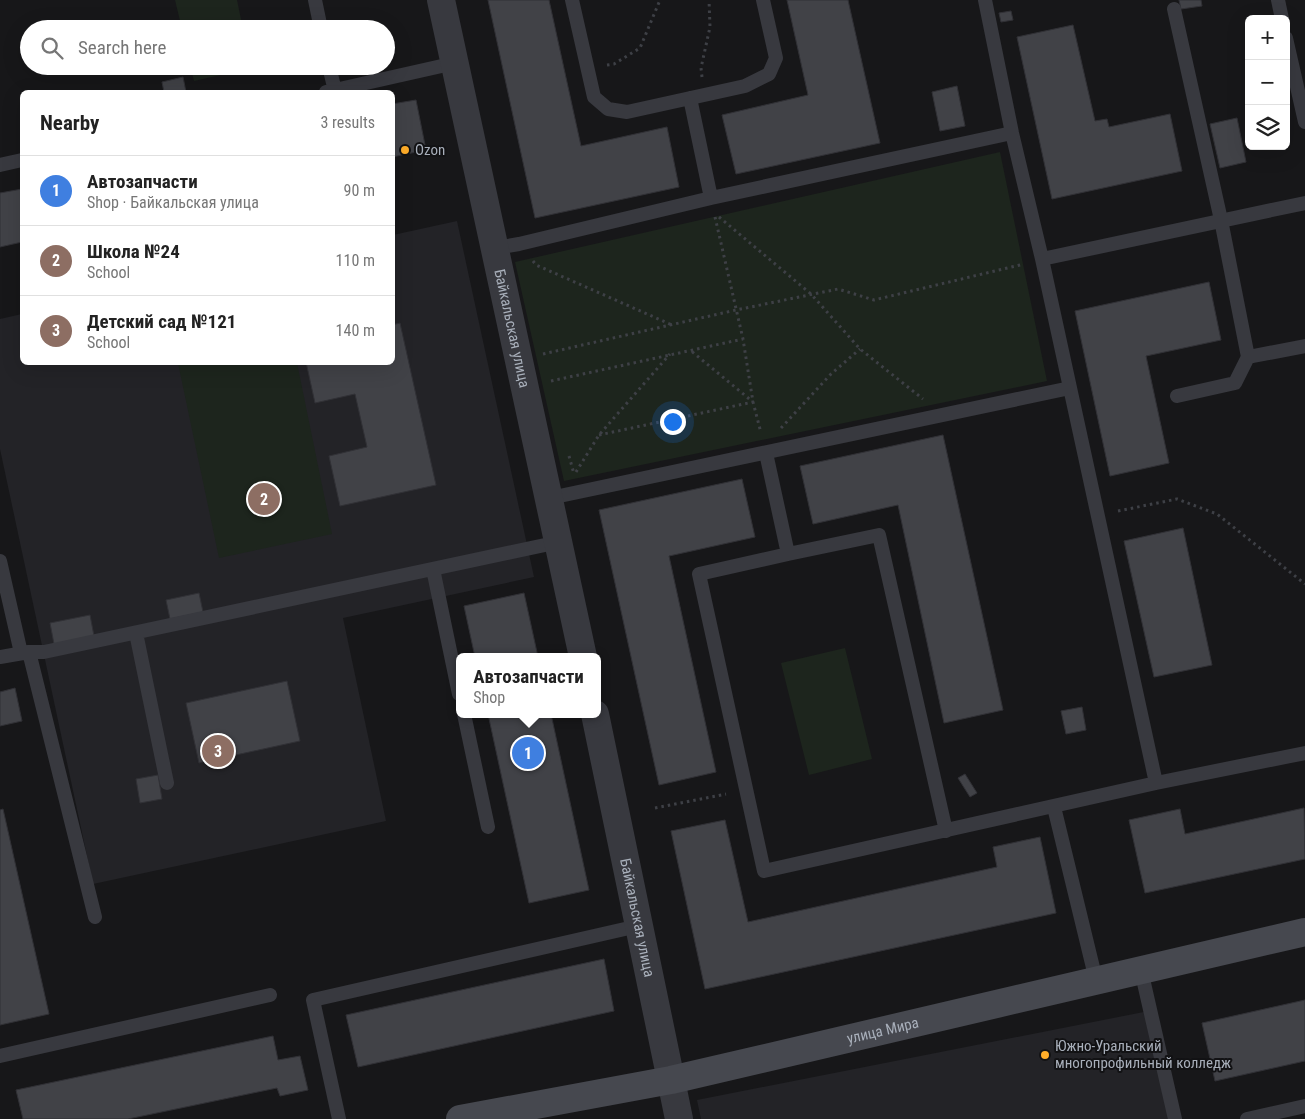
<!DOCTYPE html>
<html lang="en">
<head>
<meta charset="utf-8">
<style>
	body { margin:0; font-family:"Roboto Condensed",sans-serif; background:#f6f6f6; color:#222 }
	.controls { position:absolute; right:15px; top:15px; display:grid; overflow:hidden; border-radius:8px; box-shadow:0 5px 20px #0002 }
	.controls button { width:45px; height:45px; display:grid; place-items:center; padding:0; border:0; border-bottom:1px solid #e0e0e0; background:#fff; color:#222; font:25px sans-serif }
	.you { position:absolute; left:672px; top:421px; width:18px; height:18px; margin:-12px; border:4px solid #fff; border-radius:50%; background:#1a73e8; box-shadow:0 0 0 8px #1a73e833 }
	.badge { display:grid; place-items:center; width:32px; height:32px; border-radius:50%; background:#7c3aed; color:#fff; font-size:16px; font-weight:700 }
	.pin { position:absolute; translate:-50% -50%; border:2px solid #fff; box-shadow:0 1px 5px #0006 }
	.popup { position:absolute; left:456px; top:653px; width:145px; height:65px; box-sizing:border-box; display:grid; place-content:center; border-radius:8px; background:#fff; filter:drop-shadow(0 1px 4px #0005); font-size:16px; white-space:nowrap; color:#767676 }
	.popup b { font-size:19px; color:#222 }
	.popup::after { content:''; position:absolute; left:50%; top:100%; margin-left:-10px; border:10px solid transparent; border-top-color:#fff }
	.list { margin:0; padding:0; list-style:none }
	h2 { display:flex; justify-content:space-between; align-items:center; height:65px; margin:0; padding:0 20px; font-size:21px }
	h2 small { font-size:16px; font-weight:400; color:#767676 }
	.list li { display:grid; grid-template-columns:32px 1fr auto; gap:15px; align-items:center; box-sizing:border-box; height:70px; padding:0 20px; border-top:1px solid #e0e0e0 }
	.list b { display:block; font-size:19px; white-space:nowrap }
	.list p { margin:0; font-size:16px; white-space:nowrap; color:#767676 }
	.list em { font-size:16px; font-style:normal; color:#767676 }
	.icon { flex:none; width:28px; height:28px; fill:none; stroke:currentColor; stroke-width:2; stroke-linecap:round; stroke-linejoin:round }
	.map { position:relative; flex:none; width:1305px; height:1119px; overflow:hidden }
	.search { position:absolute; background:#fff; box-shadow:0 5px 20px #0002; left:20px; top:20px; width:375px; height:55px; display:flex; align-items:center; gap:12px; box-sizing:border-box; padding:0 18px; border-radius:28px; color:#767676; font-size:19px }
	.panel { position:absolute; background:#fff; box-shadow:0 5px 20px #0002; left:20px; top:90px; width:375px; height:275px; border-radius:8px }
	.map>svg:first-child { display:block }
</style>
</head>
<body>
<div class="map">
<svg width="1305" height="1119" viewBox="0 0 1305 1119">
	<rect width="100%" height="100%" fill="#171719"/>
	<!-- built -->
	<path fill="#232327" d="M 457,221 L 534,577 L 343,618 L 386,821 L 93,884 L 0,449 L 0,319 L 22,314 L 22,362 L 392,362 L 393,235 Z
		M 1154,1010 L 1180,1119 L 701,1119 L 697,1100 Z"/>
	<!-- green -->
	<path fill="#1d251d" d="M 175,0 L 237,0 L 243,29 L 182,29 Z
		M 190,66 L 252,66 L 252,68 L 194,81 Z
		M 1000,152 L 1047,381 L 564,481 L 515,262 Z
		M 178,363 L 297,363 L 332,534 L 219,558 Z
		M 845,648 L 872,759 L 809,775 L 781,663 Z"/>
	<!-- building -->
	<path fill="#414247" stroke="#313136" d="M 488,0 L 549,0 L 581,146 L 667,127 L 679,187 L 535,218 Z
		M 787,0 L 848,0 L 880,143 L 736,174 L 722,115 L 808,95 Z
		M 1179,0 L 1201,0 L 1202,6 L 1181,9 Z
		M 1011,11 L 1013,20 L 1001,22 L 999,13 Z
		M 1073,25 L 1095,121 L 1107,119 L 1109,127 L 1170,114 L 1182,171 L 1052,199 L 1017,37 Z
		M 183,77 L 186,92 L 164,92 L 162,82 Z
		M 957,86 L 965,126 L 940,131 L 932,92 Z
		M 416,100 L 426,150 L 392,157 L 392,104 Z
		M 1237,118 L 1246,162 L 1220,168 L 1210,124 Z
		M 22,189 L 22,242 L 0,247 L 0,193 Z
		M 1209,282 L 1221,340 L 1146,356 L 1169,463 L 1110,476 L 1075,311 Z
		M 400,323 L 436,485 L 340,506 L 329,456 L 367,447 L 355,394 L 315,403 L 306,362 L 392,362 L 392,325 Z
		M 943,435 L 1003,710 L 944,723 L 898,505 L 813,524 L 800,466 Z
		M 742,479 L 755,537 L 669,556 L 716,772 L 659,785 L 599,510 Z
		M 1183,528 L 1212,665 L 1154,677 L 1124,541 Z
		M 199,593 L 203,612 L 170,619 L 166,600 Z
		M 524,593 L 538,657 L 475,657 L 464,606 Z
		M 90,615 L 94,636 L 54,644 L 50,623 Z
		M 287,681 L 300,741 L 199,763 L 186,703 Z
		M 15,688 L 22,721 L 0,726 L 0,692 Z
		M 1082,707 L 1086,730 L 1066,734 L 1061,711 Z
		M 488,714 L 551,714 L 589,890 L 529,903 Z
		M 965,774 L 977,793 L 970,797 L 958,778 Z
		M 158,775 L 162,799 L 140,803 L 136,779 Z
		M 1304,808 L 1305,859 L 1145,893 L 1129,820 L 1180,809 L 1185,834 Z
		M 3,809 L 49,1014 L 0,1025 L 0,810 Z
		M 725,820 L 748,922 L 997,867 L 993,847 L 1040,837 L 1056,913 L 705,989 L 671,831 Z
		M 604,959 L 614,1011 L 358,1067 L 346,1015 Z
		M 1305,1000 L 1305,1061 L 1215,1081 L 1202,1023 Z
		M 273,1036 L 278,1060 L 300,1056 L 308,1090 L 280,1096 L 277,1088 L 128,1119 L 23,1119 L 16,1090 Z"/>
	<g fill="none" stroke-linecap="round" stroke-linejoin="round">
		<!-- path -->
		<path stroke="#3e4046" stroke-width="3" stroke-dasharray="2.5 4" stroke-linecap="butt" d="M 607,65 L 614,64 L 640,48 L 660,0
			M 702,77 L 701,68 L 710,27 L 709,0
			M 715,217 L 743,339 L 753,402 L 761,433
			M 719,217 L 811,294 L 860,349 L 923,399
			M 533,261 L 536,265 L 672,325
			M 543,354 L 736,310 L 838,289 L 874,300 L 1024,264
			M 551,381 L 743,339
			M 781,428 L 831,374 L 860,349
			M 599,435 L 753,402 L 690,350
			M 569,456 L 574,474
			M 576,472 L 599,435 L 670,354
			M 1118,511 L 1177,499 L 1217,514 L 1305,584
			M 655,808 L 726,794"/>
		<!-- service -->
		<path stroke="#38393f" stroke-width="14" d="M 315,0 L 321,29
			M 572,0 L 594,97 L 608,109 L 627,112 L 745,86 L 769,74 L 776,58 L 763,0
			M 985,0 L 1012,133 L 1042,259 L 1156,783
			M 1278,0 L 1282,19
			M 1174,9 L 1221,220 L 1248,357
			M 1286,38 L 1305,122
			M 329,66 L 335,91
			M 326,92 L 455,63
			M 690,98 L 711,198
			M 0,165 L 22,160
			M 496,248 L 519,244 L 711,198 L 1012,133
			M 1042,259 L 1305,203
			M 1177,396 L 1235,383 L 1248,357 L 1305,346
			M 766,453 L 788,554 L 699,574 L 764,871 L 1156,783 L 1305,753
			M 550,498 L 1070,388
			M 788,554 L 879,535 L 946,831
			M 0,561 L 21,653
			M 433,569 L 459,694
			M 136,633 L 167,783
			M 29,652 L 95,917
			M 0,657 L 29,652 L 44,652 L 559,542
			M 464,714 L 488,827
			M 1054,807 L 1096,980
			M 1141,970 L 1175,1119
			M 0,1056 L 270,995
			M 339,1119 L 313,1000 L 638,926
			M 1247,1119 L 1305,1106"/>
		<!-- minor -->
		<g stroke="#38393f" stroke-width="28">
			<path id="s1" d="M 441,0 L 583,657"/>
			<path id="s2" d="M 595,714 L 671,1080"/>
		</g>
		<!-- tertiary -->
		<path stroke="#38393f" stroke-width="28" d="M 671,1080 L 679,1119"/>
		<!-- secondary -->
		<path stroke="#46484f" stroke-width="28" id="s3" d="M 460,1119 L 671,1080 L 1305,932"/>
	</g>
	<!-- markers -->
	<g fill="#ffad29" stroke="#121214" stroke-width="2">
		<circle cx="405" cy="150" r="5"/>
		<circle cx="1045" cy="1055" r="5"/>
	</g>
	<g text-anchor="middle" stroke-width="4" stroke-linejoin="round" paint-order="stroke">
		<!-- poi labels -->
		<g font-size="15" fill="#a8afba" stroke="#121214" text-anchor="start">
			<text x="415" y="155">Ozon</text>
			<text x="1055" y="1051">Южно-Уральский<tspan x="1055" dy="17">многопрофильный колледж</tspan></text>
		</g>
		<!-- street labels -->
		<g font-size="15" fill="#a8afba" stroke="#121214">
			<text dy="5" stroke="none"><textPath href="#s1" startOffset="336">Байкальская улица</textPath></text>
			<text dy="5" stroke="none"><textPath href="#s2" startOffset="208">Байкальская улица</textPath></text>
			<text dy="5" stroke="none"><textPath href="#s3" startOffset="432">улица Мира</textPath></text>
		</g>
	</g>
</svg>
<div class="controls">
<button>+</button>
<button>−</button>
<button><svg class="icon" aria-label="layers" viewBox="0 0 24 24"><path d="M12 4l9 5-9 5-9-5zM3 14l9 5 9-5"/></svg></button>
</div>
<div class="you"></div>
<div class="pin badge" style="left:528px;top:753px;background:#3f7fe0">1</div>
<div class="popup"><b>Автозапчасти</b>Shop</div>
<div class="pin badge" style="left:264px;top:499px;background:#8d6e63">2</div>
<div class="pin badge" style="left:218px;top:751px;background:#8d6e63">3</div>
<div class="search"><svg class="icon" aria-label="search" viewBox="0 0 24 24"><circle cx="10" cy="10" r="6"/><path d="M15 15l6 6"/></svg>Search here</div>
<section class="panel">
<h2>Nearby<small>3 results</small></h2>
<ul class="list">
<li><span class="badge" style="background:#3f7fe0">1</span><div><b>Автозапчасти</b><p>Shop · Байкальская улица</p></div><em>90 m</em></li>
<li><span class="badge" style="background:#8d6e63">2</span><div><b>Школа №24</b><p>School</p></div><em>110 m</em></li>
<li><span class="badge" style="background:#8d6e63">3</span><div><b>Детский сад №121</b><p>School</p></div><em>140 m</em></li>
</ul>
</section>
</div>
</body>
</html>
